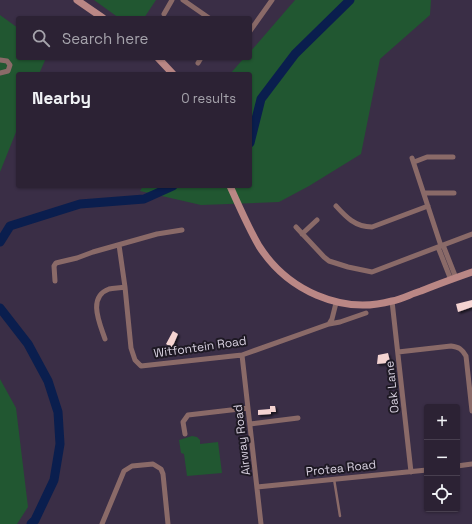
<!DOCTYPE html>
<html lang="en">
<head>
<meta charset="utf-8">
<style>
	body { margin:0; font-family:"Space Grotesk",sans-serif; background:#382f40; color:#f1f3f6 }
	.controls { position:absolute; right:12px; bottom:12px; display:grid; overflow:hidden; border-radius:4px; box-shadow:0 1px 3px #0004 }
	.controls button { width:36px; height:36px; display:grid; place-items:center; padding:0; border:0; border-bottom:1px solid #483f4f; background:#2c2234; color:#f1f3f6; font:20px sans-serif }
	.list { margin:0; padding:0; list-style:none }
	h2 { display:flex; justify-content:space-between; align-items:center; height:52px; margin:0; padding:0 16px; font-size:17px }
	h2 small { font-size:13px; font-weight:400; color:#a6a4ac }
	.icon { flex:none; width:22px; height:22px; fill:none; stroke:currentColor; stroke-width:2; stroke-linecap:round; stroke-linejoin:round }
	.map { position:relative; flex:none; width:472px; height:524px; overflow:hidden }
	.search { position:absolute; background:#2c2234; box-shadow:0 1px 3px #0004; left:16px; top:16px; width:236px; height:44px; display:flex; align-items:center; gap:10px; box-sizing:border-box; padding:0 14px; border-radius:4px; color:#a6a4ac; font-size:15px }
	.panel { position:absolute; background:#2c2234; box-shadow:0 1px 3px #0004; left:16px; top:72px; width:236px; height:116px; border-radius:4px }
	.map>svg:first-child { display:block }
</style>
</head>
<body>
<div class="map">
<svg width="472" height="524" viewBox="0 0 472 524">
	<defs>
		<filter id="shadow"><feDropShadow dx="2" dy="2" stdDeviation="1" flood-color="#0009"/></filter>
	</defs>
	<rect width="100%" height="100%" fill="#3a2e46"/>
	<!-- green -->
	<path fill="#215731" d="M 94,0 L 156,0 L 144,18 L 119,18 Z
		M 295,0 L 431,0 L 430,15 L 380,59 L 361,154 L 309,186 L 279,202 L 201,205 L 140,191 L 143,186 L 250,186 L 250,74 L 230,74 L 244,58 L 250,58 L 250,52 Z
		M 0,15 L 18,28 L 18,58 L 46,58 L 39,74 L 18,74 L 18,127 L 0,172 Z
		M 0,379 L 16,408 L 28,507 L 17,524 L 0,524 Z
		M 192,436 L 197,437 L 200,440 L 200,444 L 218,442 L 222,473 L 187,476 L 184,454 L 181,453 L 179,440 Z"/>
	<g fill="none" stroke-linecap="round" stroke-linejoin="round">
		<!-- river -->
		<path stroke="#0a1e4e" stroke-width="9" d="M 250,143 L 261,99 L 295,54 L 350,0
			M 0,242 L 10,226 L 80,204 L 144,199 L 173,186
			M 0,308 L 28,344 L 48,381 L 58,412 L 60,444 L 54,480 L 35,520 L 31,524"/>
	</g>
	<!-- building -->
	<path fill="#f4d3d1" filter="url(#shadow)" d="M 472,300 L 472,307 L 458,312 L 456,304 Z
		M 173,331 L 178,334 L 172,348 L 166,344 Z
		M 388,353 L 391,366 L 386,366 L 386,363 L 377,364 L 378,355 Z
		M 270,406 L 275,406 L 276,412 L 271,412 L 271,414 L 258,415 L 258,410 L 270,409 Z"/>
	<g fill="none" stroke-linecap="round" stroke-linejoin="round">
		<!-- service -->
		<path stroke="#8a6a68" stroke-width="2.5" d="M 334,479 L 340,516"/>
		<!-- minor -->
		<path stroke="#8a6a68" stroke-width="5" d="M 183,0 L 209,18
			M 164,14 L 172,0
			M 250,31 L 272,0
			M 0,60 L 7,61 L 10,65 L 8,71 L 0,73
			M 198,63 L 201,58
			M 412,158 L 441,246
			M 414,162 L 427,157 L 453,157
			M 424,193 L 454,193
			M 336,206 C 346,217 355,227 372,227 L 428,206
			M 296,227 L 324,257 L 329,261 L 348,267 L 372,272 L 472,234
			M 302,234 L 317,220
			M 443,245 L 456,278
			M 438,247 L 451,280
			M 55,281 L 54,266 L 56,263 L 60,262 L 77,258 L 93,252 L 157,234 L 182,230
			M 125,287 L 131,348 L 135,360 L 141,366 L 242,355 L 329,324 L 332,319 L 336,303
			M 392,301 L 411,472
			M 329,324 L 340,322 L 366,313
			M 105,339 C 100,324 87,297 109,289 C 114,288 120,288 125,287 L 119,245
			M 398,352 L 451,346 C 459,347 462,349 466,356 L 472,411
			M 242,355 L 261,524
			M 250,424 L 298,418
			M 185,434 L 183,422 L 188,415 L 248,408
			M 457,466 L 472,464
			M 257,487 L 427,470
			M 102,524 L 124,471 L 132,466 L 153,464 L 161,469 L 163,474 L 168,524"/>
		<!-- secondary -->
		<path stroke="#ba8785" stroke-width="7" d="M 77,0 L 103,18
			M 158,58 L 173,74
			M 230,186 C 239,206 248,227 259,246 C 287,290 341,315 392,301 C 402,299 411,294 421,291 C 438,284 455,278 472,272"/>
	</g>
	<g text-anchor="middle" stroke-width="4" stroke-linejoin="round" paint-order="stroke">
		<!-- street labels -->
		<g font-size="12" fill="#d6cfde" stroke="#1e1924">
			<text transform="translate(200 347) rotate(-8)" y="4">Witfontein Road</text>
			<text transform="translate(392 387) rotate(-96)" y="4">Oak Lane</text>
			<text transform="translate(242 440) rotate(-97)" y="4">Airway Road</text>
			<text transform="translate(341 468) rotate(-6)" y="4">Protea Road</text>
		</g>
	</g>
</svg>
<div class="controls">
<button>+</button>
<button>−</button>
<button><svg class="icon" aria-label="locate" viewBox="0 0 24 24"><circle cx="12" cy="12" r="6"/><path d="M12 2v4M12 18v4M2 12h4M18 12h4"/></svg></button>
</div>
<div class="search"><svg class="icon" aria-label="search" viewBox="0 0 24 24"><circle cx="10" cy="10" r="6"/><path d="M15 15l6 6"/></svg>Search here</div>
<section class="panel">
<h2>Nearby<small>0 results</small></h2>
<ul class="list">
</ul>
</section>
</div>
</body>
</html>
